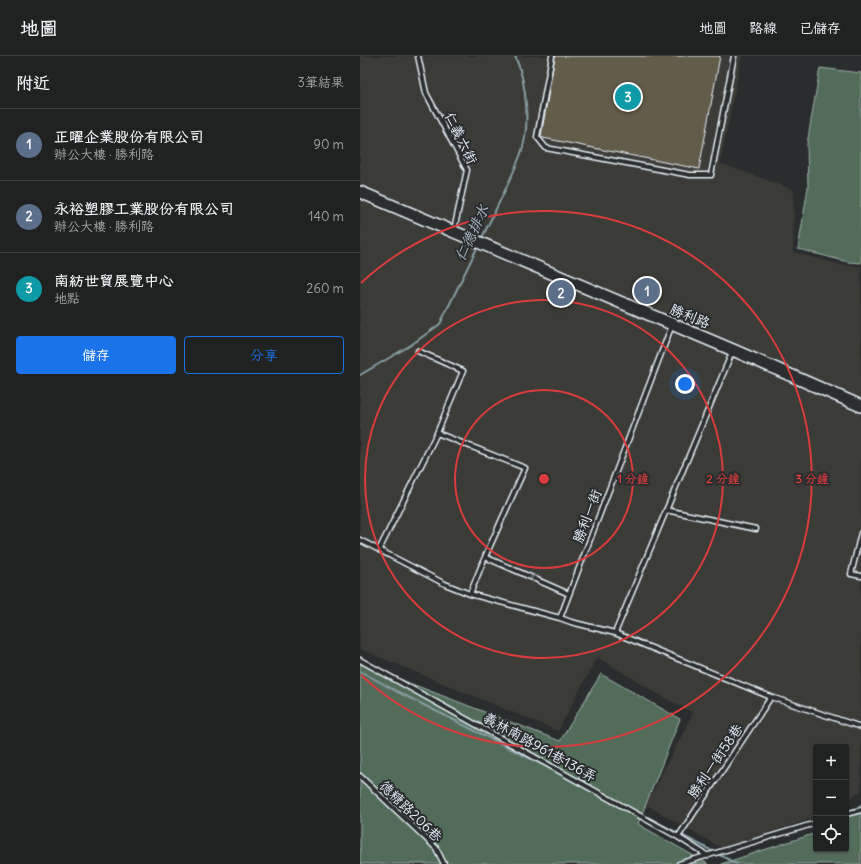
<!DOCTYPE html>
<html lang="zh-TW">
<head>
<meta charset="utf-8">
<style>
	body { margin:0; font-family:Delius,"LXGW WenKai TC",sans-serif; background:#2d2f2f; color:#f1f3f6 }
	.controls { position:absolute; right:12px; bottom:12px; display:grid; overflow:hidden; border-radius:4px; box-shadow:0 1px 3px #0004 }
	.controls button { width:36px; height:36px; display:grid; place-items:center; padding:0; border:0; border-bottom:1px solid #3d3f40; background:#202222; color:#f1f3f6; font:20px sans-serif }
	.you { position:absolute; left:325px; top:328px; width:14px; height:14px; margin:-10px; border:3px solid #fff; border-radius:50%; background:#1a73e8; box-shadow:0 0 0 6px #1a73e833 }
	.badge { display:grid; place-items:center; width:26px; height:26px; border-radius:50%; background:#1a73e8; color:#fff; font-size:13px; font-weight:700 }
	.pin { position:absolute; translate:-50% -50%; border:2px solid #fff; box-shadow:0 1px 4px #0006 }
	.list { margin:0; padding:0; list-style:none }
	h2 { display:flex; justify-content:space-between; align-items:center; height:52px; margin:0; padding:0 16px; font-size:17px }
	h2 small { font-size:13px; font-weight:400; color:#a2a4a5 }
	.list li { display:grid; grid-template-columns:26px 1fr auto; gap:12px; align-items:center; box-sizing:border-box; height:72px; padding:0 16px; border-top:1px solid #3d3f40 }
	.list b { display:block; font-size:15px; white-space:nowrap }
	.list p { margin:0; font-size:13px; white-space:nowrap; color:#a2a4a5 }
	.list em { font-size:13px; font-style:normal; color:#a2a4a5 }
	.actions { display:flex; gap:8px; padding:12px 16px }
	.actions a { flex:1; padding:9px 0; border:1px solid #1a73e8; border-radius:4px; text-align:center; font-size:14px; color:#1a73e8 }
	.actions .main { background:#1a73e8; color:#fff }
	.icon { flex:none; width:22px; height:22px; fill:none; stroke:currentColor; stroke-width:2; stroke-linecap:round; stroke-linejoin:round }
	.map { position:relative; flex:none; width:501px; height:808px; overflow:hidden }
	header { display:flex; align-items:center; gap:24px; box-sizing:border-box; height:56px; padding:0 20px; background:#202222; border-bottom:1px solid #3d3f40 }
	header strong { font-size:19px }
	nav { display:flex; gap:22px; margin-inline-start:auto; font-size:14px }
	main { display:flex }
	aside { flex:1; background:#202222 }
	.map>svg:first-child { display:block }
</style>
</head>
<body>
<header>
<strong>地圖</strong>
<nav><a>地圖</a><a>路線</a><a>已儲存</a></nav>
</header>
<main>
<aside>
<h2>附近<small>3筆結果</small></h2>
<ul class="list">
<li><span class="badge" style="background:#5c6f8a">1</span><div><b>正曜企業股份有限公司</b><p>辦公大樓 · 勝利路</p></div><em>90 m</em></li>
<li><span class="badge" style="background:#5c6f8a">2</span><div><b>永裕塑膠工業股份有限公司</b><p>辦公大樓 · 勝利路</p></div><em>140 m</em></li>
<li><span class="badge" style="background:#0f9aa8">3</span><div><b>南紡世貿展覽中心</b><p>地點</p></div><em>260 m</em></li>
</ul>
<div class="actions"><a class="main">儲存</a><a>分享</a></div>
</aside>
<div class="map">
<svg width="501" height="808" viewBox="0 0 501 808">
	<rect width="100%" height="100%" fill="#2a2d2e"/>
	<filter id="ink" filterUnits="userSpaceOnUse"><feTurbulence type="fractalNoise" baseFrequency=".025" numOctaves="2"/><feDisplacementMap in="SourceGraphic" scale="8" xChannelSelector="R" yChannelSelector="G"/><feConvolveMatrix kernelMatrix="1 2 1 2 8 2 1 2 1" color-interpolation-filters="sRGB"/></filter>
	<g filter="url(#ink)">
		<!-- built -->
		<path fill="#3b3b37" d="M 0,0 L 382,0 L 360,107 L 434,134 L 433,196 L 481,209 L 501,210 L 501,734 L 486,746 L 486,691 L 456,691 L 456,761 L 362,792 L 286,749 L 333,657 L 305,642 L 237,601 L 198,675 L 0,593 Z"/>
		<!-- green -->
		<path fill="#526c5a" stroke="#9daea9" d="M 460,12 L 501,17 L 501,207 L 488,206 L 438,193 L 448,131 L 447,88 Z
			M 0,608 L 200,685 L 241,618 L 320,663 L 278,768 L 348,808 L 0,808 Z
			M 501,748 L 501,808 L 361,808 L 456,777 L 456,793 L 486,793 L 486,761 Z"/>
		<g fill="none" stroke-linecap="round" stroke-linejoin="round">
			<!-- stream -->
			<path stroke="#879ea2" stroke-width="2" d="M 121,184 C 134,156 149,129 160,100 C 171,72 167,27 155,0
				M 0,319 L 51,289 L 80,268 L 118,190
				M 0,615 L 36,635 L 189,712
				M 268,751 L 377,808"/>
		</g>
		<!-- building -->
		<path fill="#645c4c" stroke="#e8f1f8" d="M 195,0 L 360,0 L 339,113 L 183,82 L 181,80 Z"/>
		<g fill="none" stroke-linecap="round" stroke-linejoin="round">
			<defs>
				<path id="lane" d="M 58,0 L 66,37 L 107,114 L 94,174
					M 192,0 L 177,81 L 186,92 L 330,119 L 351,119 L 374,0
					M 312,269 L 200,562 L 211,566 L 255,577 L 411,641 L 501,671
					M 77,377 L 165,412 L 125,501 L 110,538
					M 306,454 L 396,473
					M 501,477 L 491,518 L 501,520
					M 0,484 L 85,528 L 110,538 L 200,562
					M 19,494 L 77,377 L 103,315 L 58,295
					M 125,501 L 209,538
					M 255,577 L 373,294
					M 0,604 L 318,781 L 348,800
					M 0,720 L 76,792 L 84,808
					M 486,758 L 501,754
					M 318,781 L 411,641
					M 319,808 L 456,767"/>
				<path id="secondary" d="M 0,136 L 373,294 L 501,350"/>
			</defs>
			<!-- lane casing -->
			<use href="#lane" stroke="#e8f1f8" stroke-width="7"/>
			<!-- secondary casing -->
			<use href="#secondary" stroke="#e8f1f8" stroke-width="14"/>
			<!-- lane -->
			<use href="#lane" stroke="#2a2d2e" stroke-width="4"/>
			<!-- secondary -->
			<use href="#secondary" stroke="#2a2d2e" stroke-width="11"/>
		</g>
		<!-- one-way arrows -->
		<defs><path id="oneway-chevron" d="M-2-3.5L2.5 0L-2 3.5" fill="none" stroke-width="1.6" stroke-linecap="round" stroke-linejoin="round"/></defs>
		<use stroke="#6c7275" href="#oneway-chevron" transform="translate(173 522) rotate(-156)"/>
	</g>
	<!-- distance rings -->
	<g fill="none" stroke="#d83c3d" stroke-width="2">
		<circle cx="184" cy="423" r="89"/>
		<circle cx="184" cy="423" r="179"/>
		<path d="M1 227A268 268 0 1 1 1 619"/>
	</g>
	<g text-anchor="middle" stroke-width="4" stroke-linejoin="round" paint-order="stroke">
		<!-- street labels -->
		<g font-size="14" fill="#e8f1f8" stroke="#2a2d2e">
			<text transform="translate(101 82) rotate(64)" y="5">仁義六街</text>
			<text transform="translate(330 260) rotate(22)" y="5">勝利路</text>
			<text transform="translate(227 460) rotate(-69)" y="5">勝利一街</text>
			<text transform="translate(180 691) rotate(29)" y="5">義林南路961巷136弄</text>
			<text transform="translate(355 705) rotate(-56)" y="5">勝利一街58巷</text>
			<text transform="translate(51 755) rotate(44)" y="5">德糖路206巷</text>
		</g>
		<!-- water labels -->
		<g font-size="15" font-style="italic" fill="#a8b9bf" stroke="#2a2d2e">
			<text transform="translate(112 177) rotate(-65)" y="5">仁德排水</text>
		</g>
	</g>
	<circle cx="184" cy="423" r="6" fill="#d83c3d" stroke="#2a2d2e" stroke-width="2"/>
	<g font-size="12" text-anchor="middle" font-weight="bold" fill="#d83c3d" stroke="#2a2d2e" stroke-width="4" stroke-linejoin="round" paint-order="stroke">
		<text x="273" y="427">1 分鐘</text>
		<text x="363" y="427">2 分鐘</text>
		<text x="452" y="427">3 分鐘</text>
	</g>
</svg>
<div class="controls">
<button>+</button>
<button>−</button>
<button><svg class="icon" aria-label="locate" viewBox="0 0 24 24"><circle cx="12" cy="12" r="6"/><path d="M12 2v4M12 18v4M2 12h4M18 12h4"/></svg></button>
</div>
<div class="you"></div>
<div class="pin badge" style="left:287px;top:235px;background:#5c6f8a">1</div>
<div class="pin badge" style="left:201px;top:237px;background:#5c6f8a">2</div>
<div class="pin badge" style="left:268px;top:41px;background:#0f9aa8">3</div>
</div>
</main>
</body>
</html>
